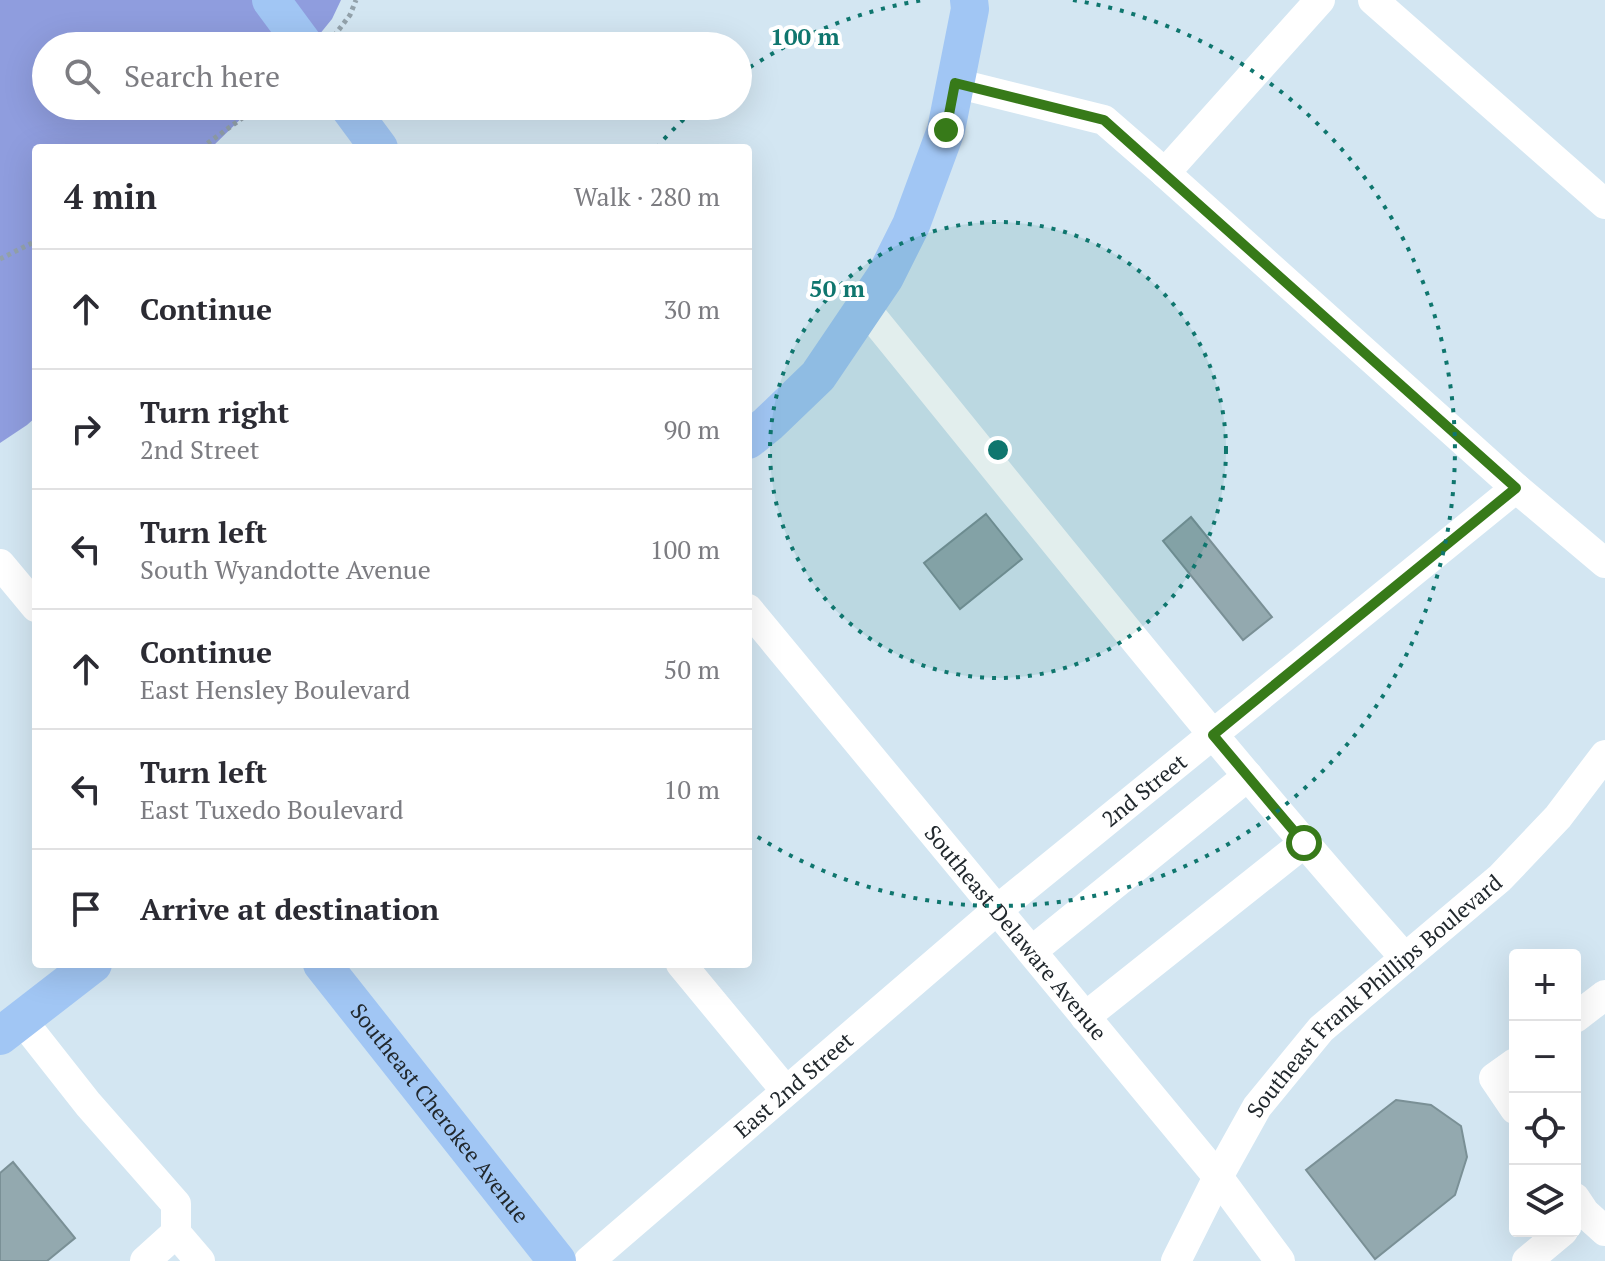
<!DOCTYPE html>
<html lang="en">
<head>
<meta charset="utf-8">
<style>
	body { margin:0; font-family:"PT Serif",serif; background:#f7f7f7; color:#2b2b33 }
	.controls { position:absolute; right:24px; bottom:24px; display:grid; overflow:hidden; border-radius:8px; box-shadow:0 8px 32px #0002 }
	.controls button { width:72px; height:72px; display:grid; place-items:center; padding:0; border:0; border-bottom:2px solid #e1e1e2; background:#fff; color:#2b2b33; font:40px sans-serif }
	.stop { position:absolute; width:24px; height:24px; margin:-18px; border:6px solid #377a19; border-radius:50%; background:#fff }
	.stop.end { background:#377a19; border-color:#fff; box-shadow:0 2px 8px #0008 }
	.list { margin:0; padding:0; list-style:none }
	h2 { display:flex; justify-content:space-between; align-items:center; height:104px; margin:0; padding:0 32px; font-size:34px }
	h2 small { font-size:26px; font-weight:400; color:#7c7c81 }
	.list li { display:grid; grid-template-columns:52px 1fr auto; gap:24px; align-items:center; box-sizing:border-box; height:120px; padding:0 32px; border-top:2px solid #e1e1e2 }
	.list b { display:block; font-size:30px; white-space:nowrap }
	.list p { margin:0; font-size:26px; white-space:nowrap; color:#7c7c81 }
	.list em { font-size:26px; font-style:normal; color:#7c7c81 }
	.icon { flex:none; width:44px; height:44px; fill:none; stroke:currentColor; stroke-width:2; stroke-linecap:round; stroke-linejoin:round }
	.map { position:relative; flex:none; width:1605px; height:1261px; overflow:hidden }
	.search { position:absolute; background:#fff; box-shadow:0 8px 32px #0002; left:32px; top:32px; width:720px; height:88px; display:flex; align-items:center; gap:20px; box-sizing:border-box; padding:0 28px; border-radius:44px; color:#7c7c81; font-size:30px }
	.panel { position:absolute; background:#fff; box-shadow:0 8px 32px #0002; left:32px; top:144px; width:720px; height:824px; border-radius:8px }
	.map>svg:first-child { display:block }
</style>
</head>
<body>
<div class="map">
<svg width="1605" height="1261" viewBox="0 0 1605 1261">
	<rect width="100%" height="100%" fill="#d3e6f2"/>
	<!-- forest -->
	<path fill="#8f9dde" d="M 0,0 L 341,0 L 332,19 L 310,46 L 46,46 L 46,106 L 254,106 L 211,148 L 36,148 L 36,417 L 27,425 L 0,443 Z"/>
	<!-- building -->
	<path fill="#93a9af" stroke="#7a9096" stroke-width="2" d="M 986,514 L 1022,559 L 960,609 L 924,563 Z
		M 1191,517 L 1272,617 L 1243,640 L 1163,541 Z
		M 1396,1100 L 1431,1105 L 1461,1126 L 1467,1157 L 1455,1195 L 1375,1259 L 1306,1170 Z
		M 13,1162 L 75,1238 L 47,1261 L 0,1261 L 0,1173 Z"/>
	<g fill="none" stroke-linecap="round" stroke-linejoin="round">
		<!-- path -->
		<path stroke="#93a2ab" stroke-width="5" stroke-dasharray="4 4" stroke-linecap="butt" d="M 334,36 L 350,15 L 356,0
			M 201,148 L 259,106
			M 0,259 L 36,241"/>
		<!-- minor -->
		<g stroke="#fff" stroke-width="30">
			<path d="M 1373,0 L 1605,204"/>
			<path d="M 955,83 L 1104,120 L 1165,173 L 1320,0"/>
			<path d="M 1165,173 L 1516,488 L 1605,563"/>
			<path d="M 865,308 C 1043,526 1218,748 1405,958"/>
			<path d="M 0,564 L 36,607"/>
			<path id="s1" d="M 748,609 L 1218,1177 L 1280,1261"/>
			<path d="M 1032,951 L 1248,776"/>
			<path d="M 681,964 L 786,1091"/>
			<path d="M 1085,1017 L 1304,843"/>
			<path d="M 1575,1018 L 1605,995"/>
			<path d="M 21,1019 L 88,1104 L 176,1204 L 176,1233 L 145,1261"/>
			<path d="M 1515,1063 L 1494,1078 L 1515,1109"/>
			<path d="M 1575,1198 L 1585,1213 L 1605,1231"/>
			<path d="M 176,1233 L 200,1261"/>
			<path id="s2" d="M 589,1261 L 997,910 L 1516,488"/>
			<path id="s3" d="M 1176,1261 L 1218,1177 L 1257,1107 L 1321,1029 L 1500,878 L 1558,817 L 1605,755"/>
			<path d="M 1527,1261 L 1563,1231"/>
		</g>
		<!-- major -->
		<g stroke="#a1c6f4" stroke-width="38">
			<path d="M 271,0 L 305,46"/>
			<path d="M 348,106 L 379,148"/>
			<path d="M 748,440 L 768,424 L 818,376 L 885,277 L 911,225 L 946,130 L 970,9 L 969,0"/>
			<path id="s4" d="M 322,964 L 557,1261"/>
			<path d="M 0,1036 L 93,964"/>
		</g>
	</g>
	<g fill="none" stroke-linecap="round" stroke-linejoin="round">
		<!-- route -->
		<path stroke="#377a19" stroke-width="10" d="M 946,130 L 955,83 L 1104,120 L 1516,488 L 1213,735 L 1304,843"/>
	</g>
	<!-- distance rings -->
	<circle cx="998" cy="450" r="228" fill="#0f766e" fill-opacity=".12"/>
	<g fill="none" stroke="#0f766e" stroke-width="4" stroke-dasharray="4 8">
		<circle cx="998" cy="450" r="228"/>
		<path d="M656 148A456 456 0 0 1 696 108M740 74A456 456 0 0 1 923 0M1073 0A456 456 0 1 1 750 832"/>
	</g>
	<g text-anchor="middle" stroke-width="8" stroke-linejoin="round" paint-order="stroke">
		<!-- street labels -->
		<g font-size="22" fill="#21282d" stroke="#fff">
			<text dy="8" stroke="none"><textPath href="#s2" startOffset="728">2nd Street</textPath></text>
			<text dy="8" stroke="none"><textPath href="#s1" startOffset="420">Southeast Delaware Avenue</textPath></text>
			<text dy="8" stroke="none"><textPath href="#s3" startOffset="336">Southeast Frank Phillips Boulevard</textPath></text>
			<text dy="8" stroke="none"><textPath href="#s2" startOffset="270">East 2nd Street</textPath></text>
			<text dy="8" stroke="none"><textPath href="#s4" startOffset="190">Southeast Cherokee Avenue</textPath></text>
		</g>
	</g>
	<circle cx="998" cy="450" r="12" fill="#0f766e" stroke="#fff" stroke-width="4"/>
	<g font-size="24" text-anchor="middle" font-weight="bold" fill="#0f766e" stroke="#fff" stroke-width="8" stroke-linejoin="round" paint-order="stroke">
		<text x="805" y="45">100 m</text>
		<text x="837" y="297">50 m</text>
	</g>
</svg>
<div class="controls">
<button>+</button>
<button>−</button>
<button><svg class="icon" aria-label="locate" viewBox="0 0 24 24"><circle cx="12" cy="12" r="6"/><path d="M12 2v4M12 18v4M2 12h4M18 12h4"/></svg></button>
<button><svg class="icon" aria-label="layers" viewBox="0 0 24 24"><path d="M12 4l9 5-9 5-9-5zM3 14l9 5 9-5"/></svg></button>
</div>
<div class="stop" style="left:1304px;top:843px"></div>
<div class="stop end" style="left:946px;top:130px"></div>
<div class="search"><svg class="icon" aria-label="search" viewBox="0 0 24 24"><circle cx="10" cy="10" r="6"/><path d="M15 15l6 6"/></svg>Search here</div>
<section class="panel">
<h2>4 min<small>Walk · 280 m</small></h2>
<ul class="list">
<li><svg class="icon" aria-label="ahead" viewBox="0 0 24 24"><path d="M12 20V5M6 11l6-6 6 6"/></svg><div><b>Continue</b></div><em>30 m</em></li>
<li><svg class="icon" aria-label="right" viewBox="0 0 24 24"><path d="M7 20v-9h11M14 6l5 5-5 5"/></svg><div><b>Turn right</b><p>2nd Street</p></div><em>90 m</em></li>
<li><svg class="icon" aria-label="left" viewBox="0 0 24 24"><path d="M17 20v-9H6M10 6l-5 5 5 5"/></svg><div><b>Turn left</b><p>South Wyandotte Avenue</p></div><em>100 m</em></li>
<li><svg class="icon" aria-label="ahead" viewBox="0 0 24 24"><path d="M12 20V5M6 11l6-6 6 6"/></svg><div><b>Continue</b><p>East Hensley Boulevard</p></div><em>50 m</em></li>
<li><svg class="icon" aria-label="left" viewBox="0 0 24 24"><path d="M17 20v-9H6M10 6l-5 5 5 5"/></svg><div><b>Turn left</b><p>East Tuxedo Boulevard</p></div><em>10 m</em></li>
<li><svg class="icon" aria-label="arrive" viewBox="0 0 24 24"><path d="M6 21V4h12l-3 4 3 4H6"/></svg><div><b>Arrive at destination</b></div></li>
</ul>
</section>
</div>
</body>
</html>
